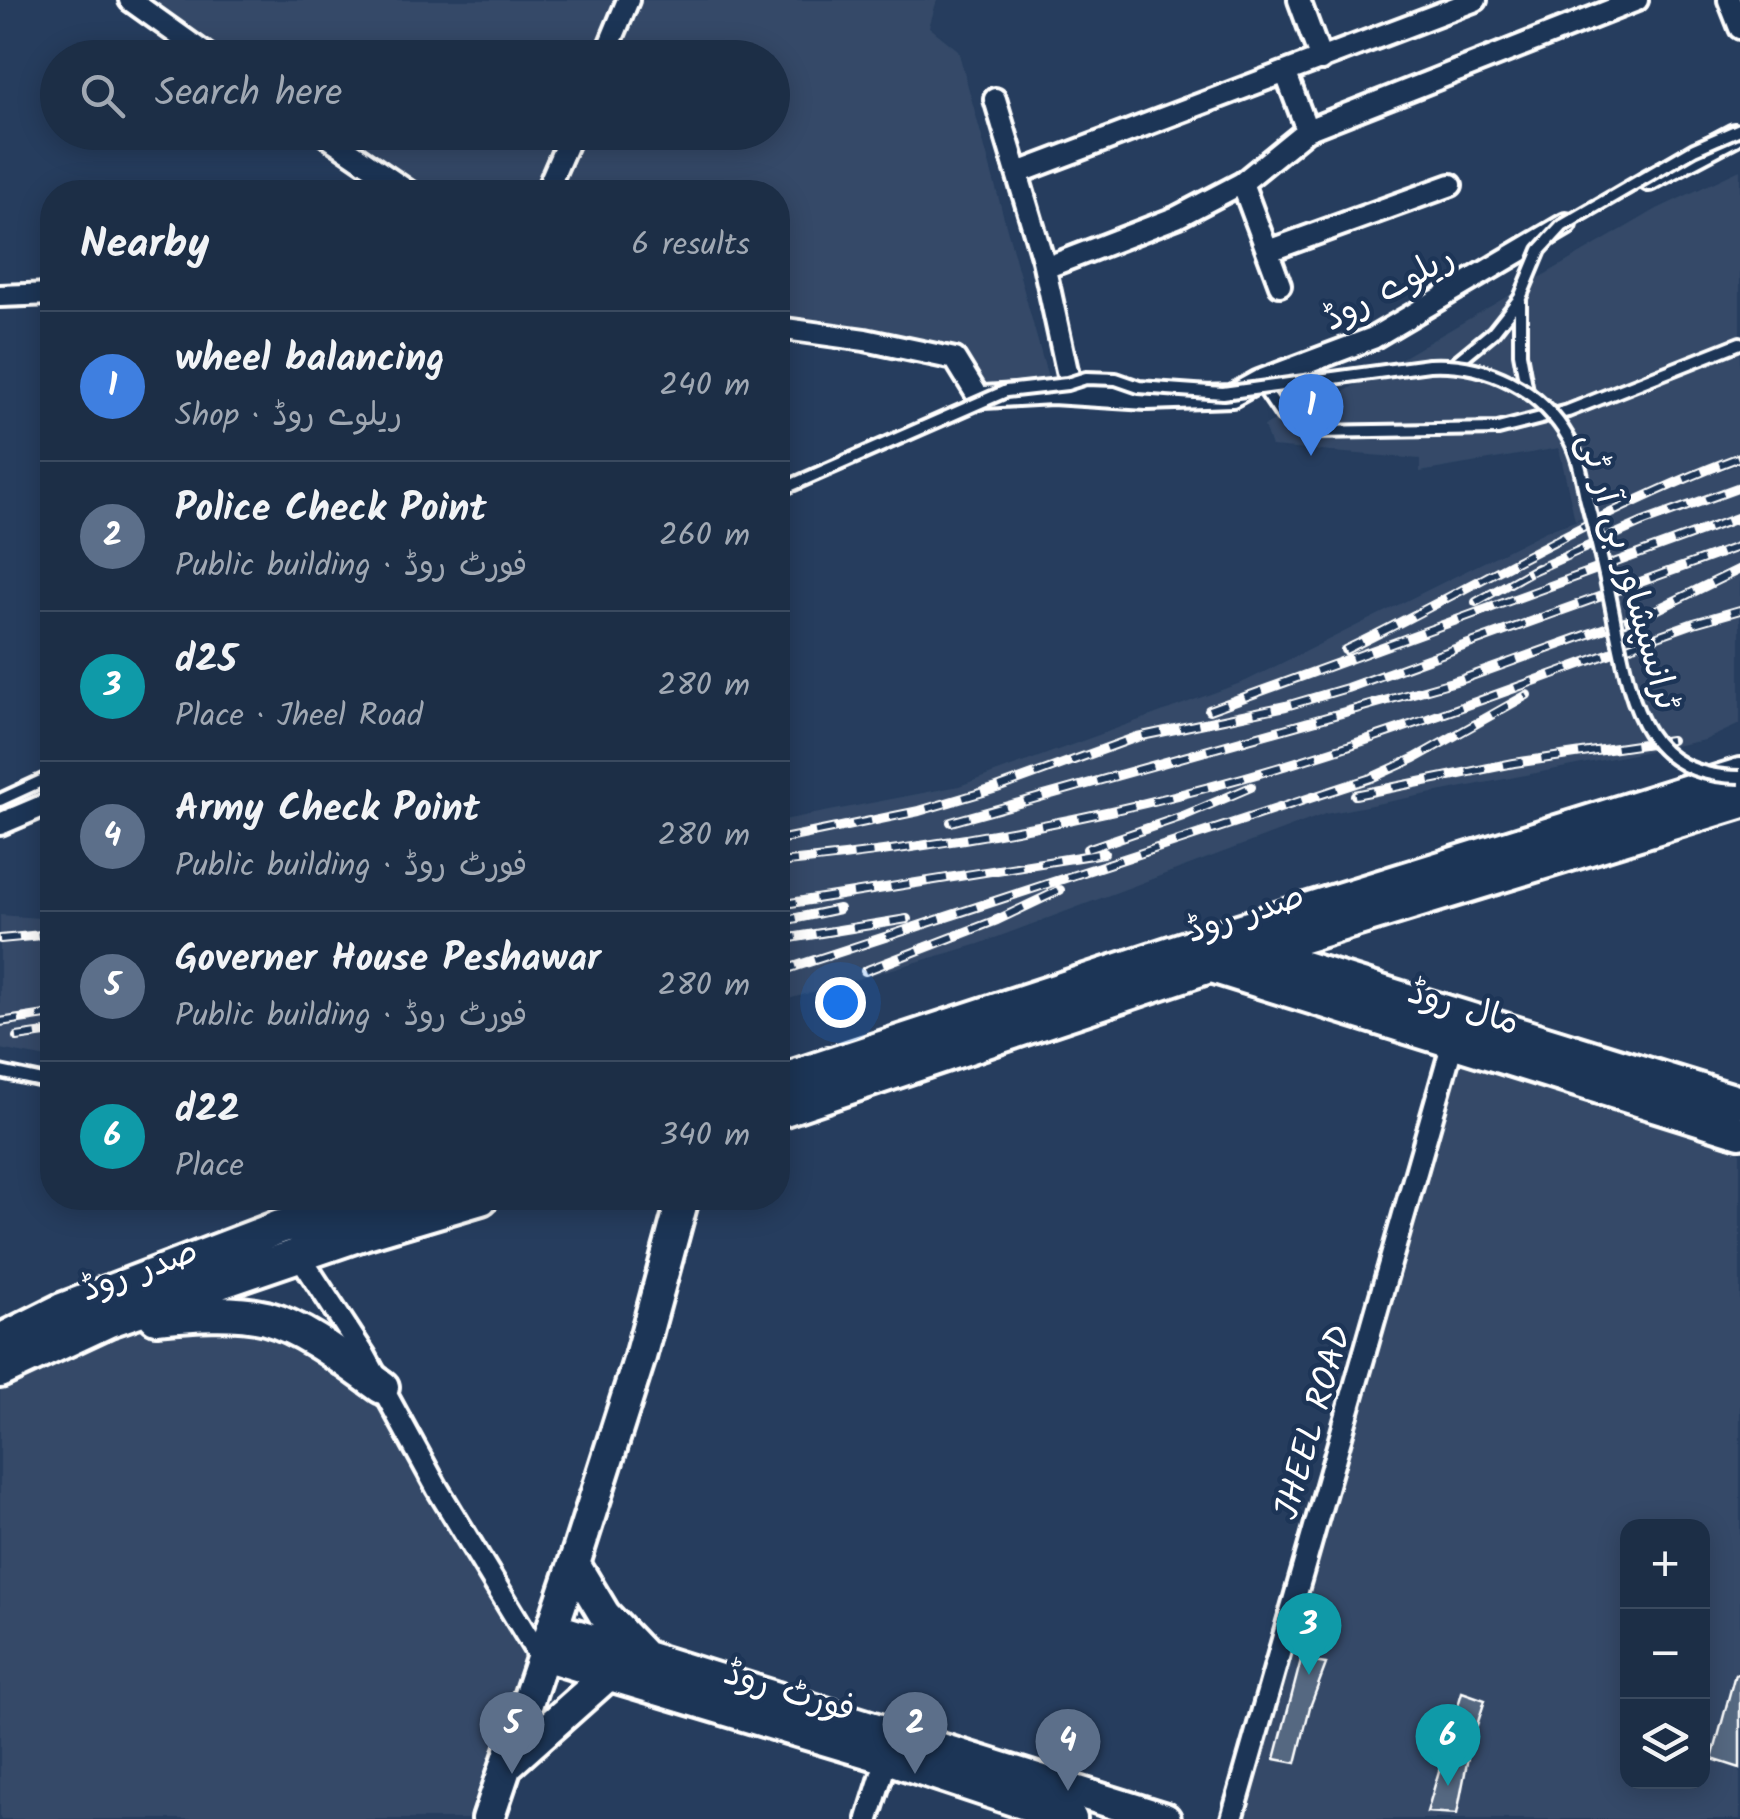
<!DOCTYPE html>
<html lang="en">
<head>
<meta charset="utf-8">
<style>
	body { margin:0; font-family:Kalam,"Playpen Sans Arabic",sans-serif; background:#293a51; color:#f1f3f6 }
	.controls { position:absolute; right:30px; bottom:30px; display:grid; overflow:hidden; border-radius:20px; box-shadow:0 5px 25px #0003 }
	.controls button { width:90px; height:90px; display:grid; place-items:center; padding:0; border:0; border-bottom:2px solid #3a4a5f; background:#1c2e46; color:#f1f3f6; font:50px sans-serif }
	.you { position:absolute; left:840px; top:1002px; width:35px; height:35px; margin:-25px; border:8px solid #fff; border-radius:50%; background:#1a73e8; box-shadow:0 0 0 15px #1a73e833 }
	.badge { display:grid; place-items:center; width:65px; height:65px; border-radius:50%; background:#ff9aa2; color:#fff; font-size:32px; font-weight:700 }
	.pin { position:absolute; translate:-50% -82px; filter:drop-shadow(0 2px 5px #0008) }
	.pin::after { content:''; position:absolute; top:52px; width:35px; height:30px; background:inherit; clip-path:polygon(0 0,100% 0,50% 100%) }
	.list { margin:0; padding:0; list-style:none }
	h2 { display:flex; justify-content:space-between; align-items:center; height:130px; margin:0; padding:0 40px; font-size:42px }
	h2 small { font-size:32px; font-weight:400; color:#a0a8b3 }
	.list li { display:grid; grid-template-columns:65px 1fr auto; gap:30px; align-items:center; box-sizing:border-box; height:150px; padding:0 40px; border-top:2px solid #3a4a5f }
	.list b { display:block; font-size:38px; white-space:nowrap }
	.list p { margin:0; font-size:32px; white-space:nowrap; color:#a0a8b3 }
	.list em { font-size:32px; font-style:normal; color:#a0a8b3 }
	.icon { flex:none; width:55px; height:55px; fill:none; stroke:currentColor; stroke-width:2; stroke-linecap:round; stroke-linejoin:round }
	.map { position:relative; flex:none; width:1740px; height:1819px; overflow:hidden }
	.search { position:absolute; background:#1c2e46; box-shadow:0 5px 25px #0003; left:40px; top:40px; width:750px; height:110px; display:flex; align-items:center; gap:25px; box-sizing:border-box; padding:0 35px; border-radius:55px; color:#a0a8b3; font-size:38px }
	.panel { position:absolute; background:#1c2e46; box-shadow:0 5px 25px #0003; left:40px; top:180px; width:750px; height:1030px; border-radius:40px }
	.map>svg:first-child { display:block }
</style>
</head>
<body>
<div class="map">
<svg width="1740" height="1819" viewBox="0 0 1740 1819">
	<rect width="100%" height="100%" fill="#263d5e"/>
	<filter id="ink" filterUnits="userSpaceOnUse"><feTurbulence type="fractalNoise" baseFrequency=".01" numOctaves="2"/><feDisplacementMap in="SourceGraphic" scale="20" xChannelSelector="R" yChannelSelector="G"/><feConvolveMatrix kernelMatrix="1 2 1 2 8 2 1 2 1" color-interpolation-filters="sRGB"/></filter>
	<g filter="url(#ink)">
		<!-- built -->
		<path fill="#344a68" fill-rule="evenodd" d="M 131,0 L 937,0 L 929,27 L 958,50 L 1052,393 L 979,398 L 955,359 L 778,328 L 778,192 L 409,192 L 322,133 L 772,132 L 772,58 L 214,57 Z
			M 1740,170 L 1740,461 L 1575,520 L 1559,448 L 1420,472 L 1420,459 L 1271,447 L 1264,426 L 1347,390 L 1657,209 Z
			M 1740,464 L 1740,724 L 1705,740 L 1325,814 L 979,944 L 778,1002 L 778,821 L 959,786 L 1246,681 L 1546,531 Z
			M 0,915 L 52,919 L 52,1059 L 0,1049 Z
			M 1453,1042 L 1740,1132 L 1740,1819 L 1232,1819 ZM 1628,1526 L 1702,1526 L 1702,1782 L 1628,1782 Z
			M 267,1319 L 382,1387 L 524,1658 L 467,1819 L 0,1819 L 0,1371 L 109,1320 Z"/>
		<!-- building -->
		<path fill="#556781" stroke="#fff" stroke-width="2.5" d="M 1301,1660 L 1326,1664 L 1310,1707 L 1296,1763 L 1275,1759 Z
			M 1735,1674 L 1740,1675 L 1740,1768 L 1712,1759 Z
			M 1462,1692 L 1485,1700 L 1470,1747 L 1457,1814 L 1427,1812 Z"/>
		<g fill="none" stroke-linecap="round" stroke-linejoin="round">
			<defs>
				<path id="lane" d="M 1520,299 L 1520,353 L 1527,391
					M 1454,364 L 1493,332 L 1520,298
					M 1259,382 L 1282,416 L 1314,432 L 1498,429 L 1568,411 L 1740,343
					M 0,800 L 52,776
					M 0,1072 L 52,1083"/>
				<path id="street" d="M 130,0 L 211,58
					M 1299,0 L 1321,60
					M 1729,0 L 1740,28
					M 604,58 L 628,0
					M 1286,74 L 1307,130
					M 995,99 L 1043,260 L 1072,394
					M 321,132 L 409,192
					M 1018,173 L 1476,0
					M 1649,180 L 1734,135
					M 1242,183 L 1280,285
					M 546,192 L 572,132
					M 1268,251 L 1451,185
					M 1045,268 L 1177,217 L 1242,183 L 1307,130 L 1637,0
					M 0,296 L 52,294
					M 778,328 L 865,340 L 955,359 L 979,398
					M 984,397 L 1052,393 L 1147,399 L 1232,396 L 1259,381 L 1373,338 L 1566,224
					M 0,824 L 52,802
					M 299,1255 L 365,1356 L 437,1488 L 542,1661
					M 868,1819 L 887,1758
					M 1232,1819 L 1453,1042"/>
				<path id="secondary" d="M 1242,948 L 1740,1102
					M 1199,963 L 1740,1132
					M 574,1564 L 604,1614 L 643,1655
					M 553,1628 L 1165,1819
					M 543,1655 L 887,1758 L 1071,1819
					M 507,1765 L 609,1674
					M 488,1819 L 574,1564 L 640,1357 L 683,1198"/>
				<path id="primary" d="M 778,1082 L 1226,935 L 1740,775
					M 778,1111 L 1254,951 L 1740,802
					M 156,1317 C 190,1314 232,1310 266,1318 C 307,1329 348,1363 382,1387
					M 0,1341 L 62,1310 L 280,1227 L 392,1198
					M 0,1371 L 109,1320 L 363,1233 L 481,1198"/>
			</defs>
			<!-- lane casing -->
			<use href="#lane" stroke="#fff" stroke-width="18"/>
			<!-- street casing -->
			<use href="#street" stroke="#fff" stroke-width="28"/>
			<!-- secondary casing -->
			<use href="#secondary" stroke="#fff" stroke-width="38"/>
			<!-- primary casing -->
			<use href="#primary" stroke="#fff" stroke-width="40"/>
			<!-- lane -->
			<use href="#lane" stroke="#1d3557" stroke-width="10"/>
			<!-- street -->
			<use href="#street" stroke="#1d3557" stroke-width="20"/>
			<!-- secondary -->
			<use href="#secondary" stroke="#1d3557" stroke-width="30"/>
			<!-- primary -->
			<use href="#primary" stroke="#1d3557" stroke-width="32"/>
			<defs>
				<path id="rail" d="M 1530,572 L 1641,523 L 1740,487
					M 1476,602 L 1537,568
					M 1345,650 C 1477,586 1602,508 1740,457
					M 1209,710 L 1740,517
					M 1355,795 L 1514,763 L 1671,740
					M 951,822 L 1463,679 L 1656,610 L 1740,569
					M 778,840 L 919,811 L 997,788 L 1137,737 L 1286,706 L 1347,688 L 1740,546
					M 1087,849 L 1183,816 L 1251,787
					M 778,863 C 946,847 1115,816 1277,768 C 1418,726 1556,672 1694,623 L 1740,610
					M 778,905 L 1104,853
					M 778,922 L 839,909
					M 0,939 L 52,934
					M 778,940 L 907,919
					M 865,971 L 997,920 L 1060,890
					M 778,972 L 1371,778 L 1415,758 L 1527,695
					M 0,1022 L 52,1014
					M 17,1037 L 52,1032"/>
			</defs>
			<!-- rail casing -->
			<use href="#rail" stroke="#fff" stroke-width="10"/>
			<!-- rail -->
			<use href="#rail" stroke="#1d3557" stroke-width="6" stroke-dasharray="19" stroke-linecap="butt"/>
			<defs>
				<path id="lane-bridge" d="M 1520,298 L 1540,250 L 1562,226 L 1694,149 L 1740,129
					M 778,491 L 1006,391 L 1067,384 L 1086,378 L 1116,379 L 1139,387 L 1223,393 L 1429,365 C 1486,362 1540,388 1569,439 C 1579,457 1582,478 1586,497 C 1597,539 1607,581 1615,624 C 1631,701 1642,776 1740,777"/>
			</defs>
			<!-- lane-bridge casing -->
			<use href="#lane-bridge" stroke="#fff" stroke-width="18" stroke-linecap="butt"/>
			<!-- lane-bridge -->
			<use href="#lane-bridge" stroke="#1d3557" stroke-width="10"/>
		</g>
	</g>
	<g text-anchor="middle" stroke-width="9" stroke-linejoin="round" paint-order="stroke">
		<!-- street labels -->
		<g font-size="35" fill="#fff" stroke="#1d3557">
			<text transform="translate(1388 287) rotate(-28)" y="12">ریلوے روڈ</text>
			<text transform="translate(1630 571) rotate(74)" y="12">ٹرانسپشاور بی آر ٹی</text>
			<text transform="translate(1245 912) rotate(-18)" y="12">صدر روڈ</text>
			<text transform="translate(1464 1006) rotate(17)" y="12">مال روڈ</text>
			<text transform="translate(139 1269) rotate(-20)" y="12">صدر روڈ</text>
			<text transform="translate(1312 1422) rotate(-74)" y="12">JHEEL ROAD</text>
			<text transform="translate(790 1690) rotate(17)" y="12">فورٹ روڈ</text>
		</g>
	</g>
</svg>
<div class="controls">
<button>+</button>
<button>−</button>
<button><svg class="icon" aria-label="layers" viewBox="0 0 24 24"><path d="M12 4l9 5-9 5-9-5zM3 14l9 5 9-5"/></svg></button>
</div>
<div class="you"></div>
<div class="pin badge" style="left:1311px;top:456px;background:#3f7fe0">1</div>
<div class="pin badge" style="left:915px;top:1774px;background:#5c6f8a">2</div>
<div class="pin badge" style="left:1309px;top:1675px;background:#0f9aa8">3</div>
<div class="pin badge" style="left:1068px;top:1791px;background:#5c6f8a">4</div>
<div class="pin badge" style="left:512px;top:1774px;background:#5c6f8a">5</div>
<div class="pin badge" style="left:1448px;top:1786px;background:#0f9aa8">6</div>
<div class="search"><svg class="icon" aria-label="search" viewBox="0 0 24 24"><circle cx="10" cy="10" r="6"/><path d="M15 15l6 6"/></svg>Search here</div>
<section class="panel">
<h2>Nearby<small>6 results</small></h2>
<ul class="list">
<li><span class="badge" style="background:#3f7fe0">1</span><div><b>wheel balancing</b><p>Shop · ریلوے روڈ</p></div><em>240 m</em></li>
<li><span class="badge" style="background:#5c6f8a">2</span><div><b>Police Check Point</b><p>Public building · فورٹ روڈ</p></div><em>260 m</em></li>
<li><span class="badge" style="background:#0f9aa8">3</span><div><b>d25</b><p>Place · Jheel Road</p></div><em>280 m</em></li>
<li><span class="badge" style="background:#5c6f8a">4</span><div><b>Army Check Point</b><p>Public building · فورٹ روڈ</p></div><em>280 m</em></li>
<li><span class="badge" style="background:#5c6f8a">5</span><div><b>Governer House Peshawar</b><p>Public building · فورٹ روڈ</p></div><em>280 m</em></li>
<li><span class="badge" style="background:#0f9aa8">6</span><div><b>d22</b><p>Place</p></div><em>340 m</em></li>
</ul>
</section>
</div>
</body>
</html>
